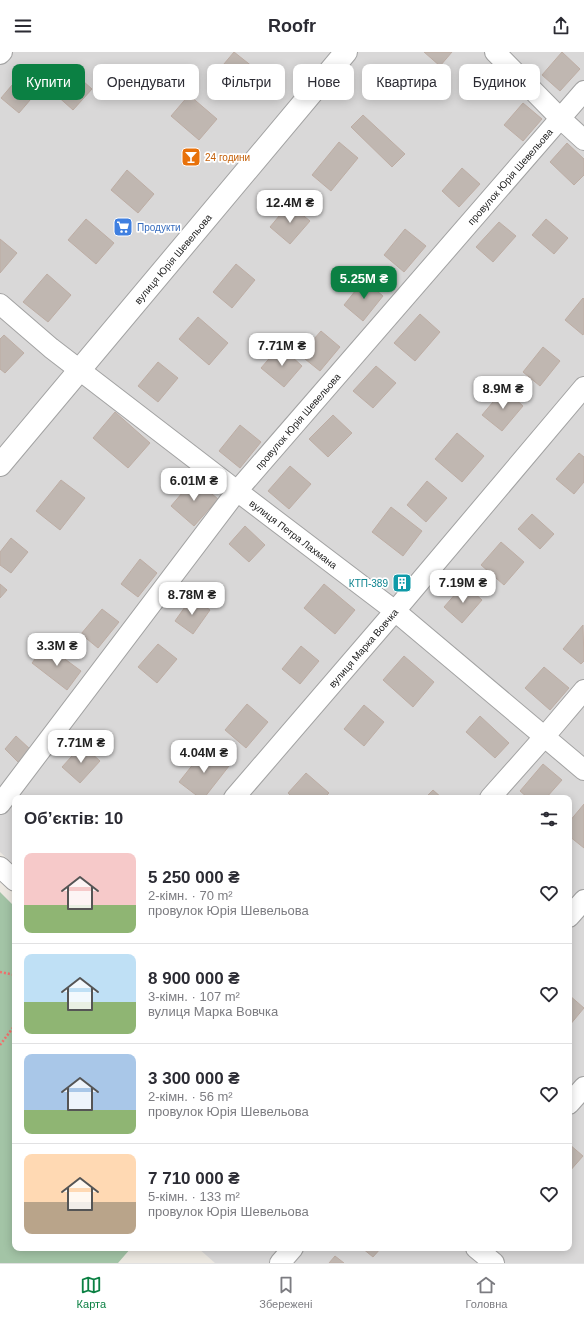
<!DOCTYPE html>
<html lang="uk">
<meta charset="utf-8">
<style>
:root{--surface:#fff;--page:#f7f7f7;--text:#2b2b33;--muted:#7c7c81;--line:#e1e1e2;--accent:#0b8043}
body{margin:0;font-family:Arial,sans-serif;background:var(--page);color:var(--text);height:100vh;display:flex;flex-direction:column;font-size:15px;white-space:nowrap}
*{box-sizing:border-box;margin:0}
p{font-size:13px;color:var(--muted)}
.icon{flex:none;width:22px;height:22px;fill:none;stroke:currentColor;stroke-width:2;stroke-linecap:round;stroke-linejoin:round}
.map{position:relative;flex:1;overflow:hidden}
.side{position:absolute;left:12px;top:743px;width:560px;height:456px;display:flex;flex-direction:column;background:var(--surface);border-radius:8px;box-shadow:0 2px 10px #0003}
.side>*{flex:none}
.hud{position:absolute;left:12px;top:12px;width:560px;height:36px;display:flex;gap:8px}
.price{position:absolute;translate:-50% -34px;padding:0 9px;border-radius:8px;background:#fff;color:#222;font-size:13px;line-height:26px;filter:drop-shadow(0 1px 2px #0008)}
.price::after{content:'';position:absolute;left:50%;top:24px;width:12px;height:9px;margin-left:-6px;background:inherit;clip-path:polygon(0 0,100% 0,50% 100%)}
.price.on{background:var(--accent);color:#fff}
ul{padding:0;list-style:none}
li{display:flex;align-items:center;gap:12px;height:100px;padding:0 12px}
li+li{border-top:1px solid var(--line)}
li span{display:grid;place-items:center;flex:none;width:112px;height:80px;border-radius:8px;color:#555}
li>.icon{margin-inline-start:auto}
span .icon{width:48px;height:48px;fill:#fffc;stroke-width:1}
li b{font-size:17px}
h2{display:flex;justify-content:space-between;align-items:center;height:48px;padding:0 12px;font-size:17px}
.chip{padding:0 14px;border-radius:8px;background:var(--surface);box-shadow:0 2px 10px #0003;font-size:14px;line-height:36px}
.chip.on{background:var(--accent);color:#fff}
header{display:flex;justify-content:space-between;align-items:center;height:52px;padding:0 12px;background:var(--surface);font-size:18px;font-weight:800}
.tab-bar{display:flex;justify-content:space-around;align-items:center;height:56px;border-top:1px solid var(--line);background:var(--surface);font-size:11px;color:var(--muted)}
.tab-bar a{display:grid;justify-items:center;gap:2px}
.tab-bar .on{color:var(--accent)}
.map>svg:first-child{display:block}
.residential{fill:#d9d8d8}
.cemetery{fill:#a3c4a6}
.building{fill:#c0b7b1;stroke:#bdada4}
.lines{fill:none;stroke-linecap:round;stroke-linejoin:round}
.minor-casing{stroke:#a2a2a2;stroke-width:22}
.tertiary-casing{stroke:#a2a2a2;stroke-width:24}
.path{stroke:#f2706c;stroke-width:2.5;stroke-dasharray:2 2;stroke-linecap:butt}
.minor{stroke:#fff;stroke-width:20}
.tertiary{stroke:#fff;stroke-width:22}
.labels{text-anchor:middle;stroke-width:3.5;stroke-linejoin:round;paint-order:stroke}
.food-label{font-size:10px;fill:#c56008;stroke:#fff;text-anchor:start}
.street-label{font-size:10px;fill:#1b1b1b;stroke:#fff}
.shop-label{font-size:10px;fill:#366cbe;stroke:#fff;text-anchor:start}
.culture-label{font-size:10px;fill:#0d838f;stroke:#fff;text-anchor:end}
</style>
<header><svg class="icon" aria-label="menu" viewBox="0 0 24 24"><path d="M4 6h16M4 12h16M4 18h16"/></svg>Roofr<svg class="icon" aria-label="share" viewBox="0 0 24 24"><path d="M12 15V3M7 8l5-5 5 5M5 13v7h14v-7"/></svg></header>
<div class="map">
<svg width="584" height="1211" viewBox="0 0 584 1211">
<rect width="100%" height="100%" fill="#ece8e1"/>
<!-- residential -->
<path class="residential" d="M0 0H584V1211H215L198 1196H569V746H15V814L0 800Z"/>
<!-- cemetery -->
<path class="cemetery" d="M0 840 15 855V1196H131L118 1211H0Z"/>
<!-- building -->
<path class="building" d="M234 0 258 19 236 45 213 25Z
M424 0H452L440 14Z
M562 0 580 17 560 39 542 23Z
M24 19 42 34 19 61 1 46Z
M74 21 92 37 73 58 55 42Z
M189 43 217 67 199 88 171 64Z
M523 51 542 67 523 89 504 73Z
M363 63 405 102 392 115 351 75Z
M339 90 358 106 331 139 312 123Z
M567 91 584 107V123L574 133 550 110Z
M462 116 480 132 459 155 442 139Z
M127 118 154 142 138 161 111 138Z
M289 152 310 169 290 192 270 175Z
M86 167 114 191 96 212 68 188Z
M546 167 568 186 554 202 532 183Z
M499 170 516 184 493 210 476 195Z
M405 177 426 194 404 220 384 203Z
M0 187 17 201 0 221Z
M236 212 255 228 232 256 213 240Z
M47 222 71 243 48 270 23 250Z
M364 228 383 244 363 269 344 253Z
M583 246 584 247V281L583 283 565 268Z
M420 262 440 280 415 309 394 291Z
M198 265 228 291 209 313 179 287Z
M321 279 340 295 320 319 300 303Z
M4 283 24 301 5 321 0 317V287Z
M280 294 302 314 284 335 261 316Z
M543 295 560 309 540 334 523 320Z
M158 310 178 326 158 350 138 334Z
M376 314 396 331 373 356 353 339Z
M504 337 523 354 502 379 482 363Z
M115 360 150 391 128 416 93 386Z
M333 363 352 381 328 405 309 387Z
M240 373 261 390 240 416 219 399Z
M457 381 484 404 462 430 435 407Z
M579 401 584 405V430L574 442 556 427Z
M290 414 311 432 289 457 268 439Z
M194 427 218 447 194 474 171 454Z
M61 428 85 446 60 478 36 459Z
M427 429 447 446 426 470 407 453Z
M391 455 422 479 403 504 372 480Z
M532 462 554 482 540 497 518 477Z
M245 474 265 493 249 510 229 492Z
M11 486 28 500 11 521 0 513V500Z
M501 490 524 510 504 533 481 513Z
M140 507 157 521 138 545 121 532Z
M402 525 408 529 401 537 395 532Z
M0 532 7 538 0 546Z
M324 532 355 558 335 582 304 556Z
M464 532 482 548 462 571 444 555Z
M192 545 210 558 193 582 175 569Z
M102 557 119 570 98 596 81 582Z
M583 573 584 609 581 612 563 597Z
M158 592 177 607 157 631 138 615Z
M46 593 81 619 67 638 32 611Z
M301 594 319 609 300 632 282 617Z
M404 604 434 630 413 655 383 628Z
M544 615 569 636 550 658 525 636Z
M247 652 268 670 246 696 225 678Z
M364 653 384 670 364 694 344 677Z
M480 664 509 691 495 706 466 680Z
M16 684 31 698 19 711 5 697Z
M82 693 100 709 80 731 62 715Z
M206 696 229 714 204 746H200L179 730Z
M543 712 562 728 546 746H528L520 739Z
M306 721 329 741 324 746H293L288 741Z
M433 738 442 746H425Z
M584 752V796L569 784V770Z
M569 943 584 956 569 974Z
M569 1092 583 1104 569 1120Z
M362 1196H381L373 1205Z
M335 1204 344 1211H329Z"/>
<g class="lines">
<defs>
<g id="minor">
<path d="M495 0 561 67 584 88"/>
<path d="M0 2 2 0"/>
<path id="s1" d="M0 252 51 296 237 439 395 559 584 718"/>
<path id="s2" d="M234 746 395 559 584 335"/>
<path d="M490 746 545 684 584 638"/>
<path id="s3" d="M0 752 237 439 584 39"/>
<path d="M0 815 15 829"/>
<path d="M569 865 584 848"/>
<path d="M569 1052 584 1035"/>
<path d="M476 1196 494 1211"/>
<path d="M280 1211 293 1196"/>
</g>
<g id="tertiary">
<path id="s4" d="M0 413 346 0"/>
</g>
</defs>
<!-- minor casing -->
<use href="#minor" class="minor-casing"/>
<!-- tertiary casing -->
<use href="#tertiary" class="tertiary-casing"/>
<!-- path -->
<path class="path" d="M0 920 15 923
M0 993 15 973"/>
<!-- minor -->
<use href="#minor" class="minor"/>
<!-- tertiary -->
<use href="#tertiary" class="tertiary"/>
</g>
<!-- icons -->
<defs>
<symbol id="bar-square" viewBox="-11 -11 22 22"><rect x="-9" y="-9" width="18" height="18" rx="4" fill="#e8710a" stroke="#fff"/><path d="M-6-5H6L.8 .8V4.5H3.5V6h-7V4.5H-.8V.8Z" fill="#fff"/></symbol>
<symbol id="supermarket-square" viewBox="-11 -11 22 22"><rect x="-9" y="-9" width="18" height="18" rx="4" fill="#3f7fe0" stroke="#fff"/><path d="M-6-5.5h2.5l.6 2H6L4.5 2H-2.5L-4.4-4H-6ZM-1.5 3.2a1.3 1.3 0 1 0 .1 0ZM3 3.2a1.3 1.3 0 1 0 .1 0Z" fill="#fff"/></symbol>
<symbol id="building-square" viewBox="-11 -11 22 22"><rect x="-9" y="-9" width="18" height="18" rx="4" fill="#0f9aa8" stroke="#fff"/><path d="M-4-6H4V6H1V3H-1V6H-4ZM-2.5-4.3h1.7v1.8h-1.7ZM.8-4.3h1.7v1.8H.8ZM-2.5-1h1.7V.8h-1.7ZM.8-1h1.7V.8H.8Z" fill="#fff"/></symbol>
</defs>
<g fill-rule="evenodd">
<use href="#bar-square" x="180" y="94" width="22" height="22"/>
<use href="#supermarket-square" x="112" y="164" width="22" height="22"/>
<use href="#building-square" x="391" y="520" width="22" height="22"/>
</g>
<g class="labels">
<!-- food labels -->
<g class="food-label">
<text x="205" y="109">24 години</text>
</g>
<!-- street labels -->
<g class="street-label">
<text dy="4" stroke="none"><textPath href="#s3" startOffset="809">провулок Юрія Шевельова</textPath></text>
<text dy="4" stroke="none"><textPath href="#s4" startOffset="269">вулиця Юрія Шевельова</textPath></text>
<text dy="4" stroke="none"><textPath href="#s3" startOffset="485">провулок Юрія Шевельова</textPath></text>
<text dy="4" stroke="none"><textPath href="#s1" startOffset="373">вулиця Петра Лахмана</textPath></text>
<text dy="4" stroke="none"><textPath href="#s2" startOffset="198">вулиця Марка Вовчка</textPath></text>
</g>
<!-- shop labels -->
<g class="shop-label">
<text x="137" y="179">Продукти</text>
</g>
<!-- culture labels -->
<g class="culture-label">
<text x="388" y="535">КТП-389</text>
</g>
</g>
</svg>
<b class="price" style="left:290px;top:172px">12.4M ₴</b>
<b class="price on" style="left:364px;top:248px">5.25M ₴</b>
<b class="price" style="left:282px;top:315px">7.71M ₴</b>
<b class="price" style="left:503px;top:358px">8.9M ₴</b>
<b class="price" style="left:194px;top:450px">6.01M ₴</b>
<b class="price" style="left:463px;top:552px">7.19M ₴</b>
<b class="price" style="left:192px;top:564px">8.78M ₴</b>
<b class="price" style="left:57px;top:615px">3.3M ₴</b>
<b class="price" style="left:81px;top:712px">7.71M ₴</b>
<b class="price" style="left:204px;top:722px">4.04M ₴</b>
<div class="hud">
<a class="chip on">Купити</a>
<a class="chip">Орендувати</a>
<a class="chip">Фільтри</a>
<a class="chip">Нове</a>
<a class="chip">Квартира</a>
<a class="chip">Будинок</a>
</div>
<section class="side">
<h2>Об’єктів: 10<svg class="icon" aria-label="filters" viewBox="0 0 24 24"><path d="M4 7h16M4 17h16"/><circle cx="9" cy="7" r="2"/><circle cx="15" cy="17" r="2"/></svg></h2>
<ul>
<li><span style="background:linear-gradient(#f6c9c9 65%,#8fb573 0)"><svg class="icon" aria-label="home" viewBox="0 0 24 24"><path d="M3 11l9-7 9 7M6 9v11h12V9"/></svg></span><div><b>5 250 000 ₴</b><p>2-кімн. · 70 m²</p><p>провулок Юрія Шевельова</p></div><svg class="icon" aria-label="heart" viewBox="0 0 24 24"><path d="M12 20l-8-8c-3-5 5-10 8-4 3-6 11-1 8 4z"/></svg></li>
<li><span style="background:linear-gradient(#bfe0f5 60%,#8fb573 0)"><svg class="icon" aria-label="home" viewBox="0 0 24 24"><path d="M3 11l9-7 9 7M6 9v11h12V9"/></svg></span><div><b>8 900 000 ₴</b><p>3-кімн. · 107 m²</p><p>вулиця Марка Вовчка</p></div><svg class="icon" aria-label="heart" viewBox="0 0 24 24"><path d="M12 20l-8-8c-3-5 5-10 8-4 3-6 11-1 8 4z"/></svg></li>
<li><span style="background:linear-gradient(#a9c7e8 70%,#8fb573 0)"><svg class="icon" aria-label="home" viewBox="0 0 24 24"><path d="M3 11l9-7 9 7M6 9v11h12V9"/></svg></span><div><b>3 300 000 ₴</b><p>2-кімн. · 56 m²</p><p>провулок Юрія Шевельова</p></div><svg class="icon" aria-label="heart" viewBox="0 0 24 24"><path d="M12 20l-8-8c-3-5 5-10 8-4 3-6 11-1 8 4z"/></svg></li>
<li><span style="background:linear-gradient(#ffd9b3 60%,#b9a48a 0)"><svg class="icon" aria-label="home" viewBox="0 0 24 24"><path d="M3 11l9-7 9 7M6 9v11h12V9"/></svg></span><div><b>7 710 000 ₴</b><p>5-кімн. · 133 m²</p><p>провулок Юрія Шевельова</p></div><svg class="icon" aria-label="heart" viewBox="0 0 24 24"><path d="M12 20l-8-8c-3-5 5-10 8-4 3-6 11-1 8 4z"/></svg></li>
</ul>
</section>
</div>
<nav class="tab-bar">
<a class="on"><svg class="icon" aria-label="map" viewBox="0 0 24 24"><path d="M3 6l6-2 6 2 6-2v14l-6 2-6-2-6 2zM9 4v14M15 6v14"/></svg>Карта</a>
<a><svg class="icon" aria-label="saved" viewBox="0 0 24 24"><path d="M7 4h10v16l-5-4-5 4z"/></svg>Збережені</a>
<a><svg class="icon" aria-label="home" viewBox="0 0 24 24"><path d="M3 11l9-7 9 7M6 9v11h12V9"/></svg>Головна</a>
</nav>
